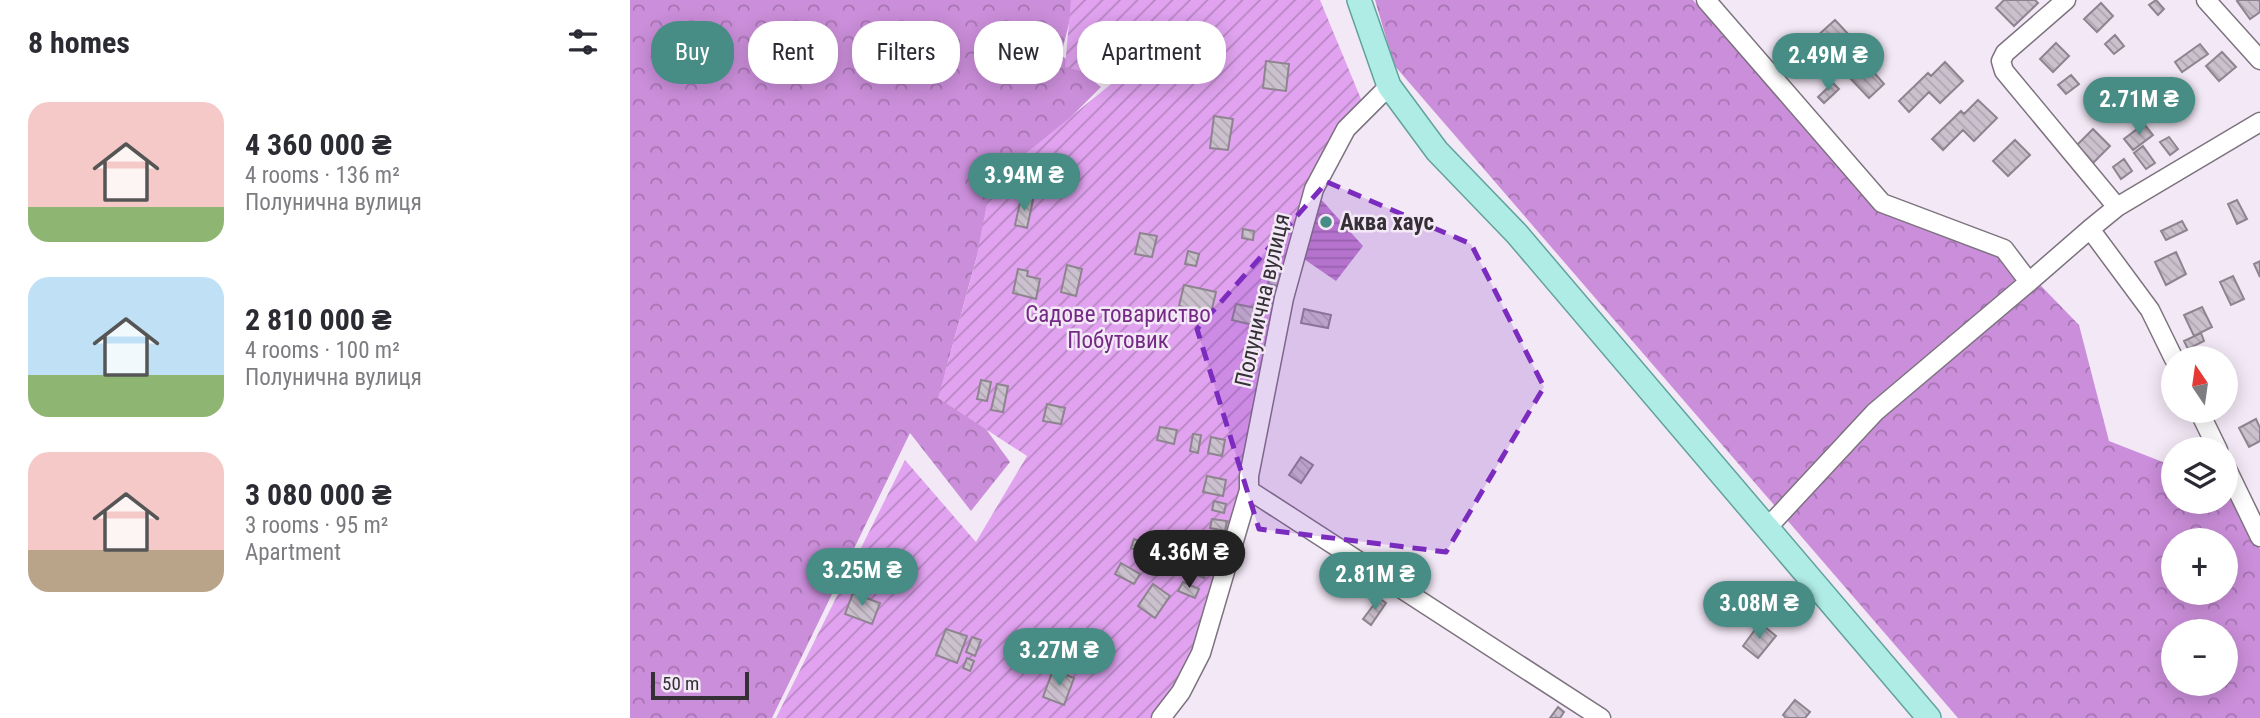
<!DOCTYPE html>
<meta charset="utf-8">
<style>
:root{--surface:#fff;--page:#f2f2f3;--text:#2b2b33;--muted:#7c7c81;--accent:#478d86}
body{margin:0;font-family:"Roboto Condensed",sans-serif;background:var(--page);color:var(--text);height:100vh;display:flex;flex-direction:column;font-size:26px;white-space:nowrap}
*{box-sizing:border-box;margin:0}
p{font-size:23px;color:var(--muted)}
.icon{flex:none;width:38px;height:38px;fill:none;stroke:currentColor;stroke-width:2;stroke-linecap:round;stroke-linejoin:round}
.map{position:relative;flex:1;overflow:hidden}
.drawer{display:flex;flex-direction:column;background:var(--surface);width:630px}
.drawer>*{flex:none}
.hud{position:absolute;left:21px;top:21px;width:665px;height:63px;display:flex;gap:14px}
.needle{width:46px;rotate:347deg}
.tools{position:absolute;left:1531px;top:346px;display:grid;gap:14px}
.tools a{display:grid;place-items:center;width:77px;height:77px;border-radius:50%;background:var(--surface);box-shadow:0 4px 18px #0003;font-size:35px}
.scale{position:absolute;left:21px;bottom:18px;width:98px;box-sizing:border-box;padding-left:7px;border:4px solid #353036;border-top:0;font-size:19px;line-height:24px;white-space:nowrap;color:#353036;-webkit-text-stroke:5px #f3e8f6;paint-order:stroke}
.price{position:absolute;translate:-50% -60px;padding:0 16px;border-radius:24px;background:var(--accent);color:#fff;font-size:23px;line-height:46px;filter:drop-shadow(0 2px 4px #0008)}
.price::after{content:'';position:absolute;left:50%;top:42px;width:21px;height:16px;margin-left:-10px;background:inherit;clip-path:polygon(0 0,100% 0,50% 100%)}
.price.active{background:#222;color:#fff}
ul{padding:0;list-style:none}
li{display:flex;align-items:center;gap:21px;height:175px;padding:0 28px}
li span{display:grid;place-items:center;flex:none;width:196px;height:140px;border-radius:21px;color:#555}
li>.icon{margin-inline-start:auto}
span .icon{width:84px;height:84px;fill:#fffc;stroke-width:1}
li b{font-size:30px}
h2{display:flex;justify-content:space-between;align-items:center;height:84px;padding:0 28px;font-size:30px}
.chip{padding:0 24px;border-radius:28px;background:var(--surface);box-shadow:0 4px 18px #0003;font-size:24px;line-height:63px}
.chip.active{background:var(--accent);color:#fff}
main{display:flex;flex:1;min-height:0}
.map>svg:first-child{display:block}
.forest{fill:url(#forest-crowns);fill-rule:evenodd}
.garden{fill:url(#garden-furrows)}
.water{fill:url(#water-rules)}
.building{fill:url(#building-back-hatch);stroke:#8e8490;stroke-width:2}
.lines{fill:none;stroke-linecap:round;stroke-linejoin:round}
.minor-casing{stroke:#7d737f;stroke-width:21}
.major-casing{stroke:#62a29d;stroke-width:26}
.minor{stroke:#fff;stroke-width:18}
.major{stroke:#b0ece6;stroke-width:23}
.marked{fill:#7b2cbf;fill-opacity:0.2;stroke:#7b2cbf;stroke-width:5;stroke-dasharray:14 9;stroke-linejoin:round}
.poi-dot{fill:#478d86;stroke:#f3e8f6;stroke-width:2.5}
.labels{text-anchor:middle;stroke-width:5;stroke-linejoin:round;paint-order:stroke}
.poi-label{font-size:23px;font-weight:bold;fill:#353036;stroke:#f3e8f6;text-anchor:start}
.street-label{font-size:23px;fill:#353036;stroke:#f3e8f6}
.park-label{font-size:23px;fill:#742a85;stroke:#f3e8f6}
</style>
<main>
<section class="drawer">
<h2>8 homes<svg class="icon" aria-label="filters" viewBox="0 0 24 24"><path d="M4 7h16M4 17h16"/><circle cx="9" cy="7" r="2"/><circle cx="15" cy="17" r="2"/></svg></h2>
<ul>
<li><span style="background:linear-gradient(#f6c9c9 75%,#8fb573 0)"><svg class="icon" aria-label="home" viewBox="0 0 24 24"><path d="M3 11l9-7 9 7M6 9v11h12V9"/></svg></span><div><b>4 360 000 ₴</b><p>4 rooms · 136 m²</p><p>Полунична вулиця</p></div></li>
<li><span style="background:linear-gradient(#bfe0f5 70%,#8fb573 0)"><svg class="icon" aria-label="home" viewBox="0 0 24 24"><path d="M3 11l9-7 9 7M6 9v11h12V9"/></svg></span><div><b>2 810 000 ₴</b><p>4 rooms · 100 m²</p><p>Полунична вулиця</p></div></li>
<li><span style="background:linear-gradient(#f6c9c9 70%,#b9a48a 0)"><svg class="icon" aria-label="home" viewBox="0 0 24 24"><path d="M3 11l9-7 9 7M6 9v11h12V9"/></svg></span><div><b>3 080 000 ₴</b><p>3 rooms · 95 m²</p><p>Apartment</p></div></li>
</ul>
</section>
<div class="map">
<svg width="1630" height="718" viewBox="0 0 1630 718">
<defs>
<pattern id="forest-crowns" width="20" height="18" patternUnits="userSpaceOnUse" patternTransform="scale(1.75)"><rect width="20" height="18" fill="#cb8eda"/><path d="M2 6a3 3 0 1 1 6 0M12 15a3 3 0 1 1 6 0" fill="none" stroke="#a674b2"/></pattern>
<pattern id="garden-furrows" width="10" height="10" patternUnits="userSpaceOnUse" patternTransform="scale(1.75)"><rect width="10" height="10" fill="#e1a3f0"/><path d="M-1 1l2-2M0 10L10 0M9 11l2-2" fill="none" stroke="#b785c3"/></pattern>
<pattern id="water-rules" width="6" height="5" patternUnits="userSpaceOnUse" patternTransform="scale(1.75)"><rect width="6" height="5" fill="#c385d2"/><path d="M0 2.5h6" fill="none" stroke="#9f6dab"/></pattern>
<pattern id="building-back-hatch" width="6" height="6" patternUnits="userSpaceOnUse" patternTransform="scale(1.75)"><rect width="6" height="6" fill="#cbc0cd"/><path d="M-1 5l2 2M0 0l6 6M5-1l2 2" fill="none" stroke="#afa5b1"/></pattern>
</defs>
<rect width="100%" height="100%" fill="#f3e8f6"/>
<!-- forest -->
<path class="forest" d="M0 0H445L431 55 471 87 364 194 315 373 380 462 341 511 280 433 142 718H0Z
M745 0H1063L1252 211 1385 259 1449 325 1479 441 1543 466 1544 502H1596V492L1630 549V718H1328L764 65ZM1544 541H1596V593H1544ZM1544 632H1596V684H1544Z"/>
<!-- garden -->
<path class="garden" d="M441 0H690L731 99 710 130 629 401 584 600 558 673 524 718H146L275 460 346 542 397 456 308 398 346 260 361 182 486 80 435 67Z"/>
<!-- water -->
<path class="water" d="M689 197 733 246 706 281 671 257Z"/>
<!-- building -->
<path class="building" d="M1374 0H1405L1408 3 1384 26 1366 8Z
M1526 0 1534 9 1528 15 1519 5Z
M1609 0H1630V12L1620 19 1607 1Z
M1471 3 1483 16 1467 32 1454 19Z
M1205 20 1220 36 1201 53 1186 37Z
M471 25 486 29 485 33 496 36 492 53 480 50 479 53 465 50Z
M552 33 565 36 558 73 545 71Z
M1485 35 1494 46 1484 54 1475 44Z
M1426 43 1439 56 1423 72 1410 59Z
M497 44 504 46 497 74 491 72Z
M1570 44 1578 54 1552 72 1545 62Z
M1592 52 1606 67 1589 81 1576 66Z
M636 61 659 64 656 91 633 88Z
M1234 61 1254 84 1239 98 1218 76Z
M1315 62 1333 81 1310 103 1299 92 1279 112 1269 101 1298 73 1301 76Z
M1441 75 1449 84 1436 94 1428 85Z
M1203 83 1209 89 1194 103 1188 97Z
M1507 97 1524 117 1519 121 1503 101Z
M1348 100 1367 118 1344 141 1333 130 1313 150 1302 139 1331 111 1334 114Z
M584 116 603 119 598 150 580 148Z
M1514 124 1523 135 1503 150 1494 139Z
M1463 129 1480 146 1462 164 1445 147Z
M1539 137 1548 149 1540 155 1530 142Z
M1385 140 1400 155 1378 176 1363 161Z
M1513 146 1525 163 1516 169 1504 153Z
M1494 159 1502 171 1491 179 1483 167Z
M391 198 403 200 397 228 385 225Z
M1607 200 1617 219 1607 224 1598 204Z
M1552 221 1557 230 1536 240 1531 231Z
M613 229 624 231 623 240 612 238Z
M510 233 527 236 522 257 505 254Z
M558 251 569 254 566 266 555 264Z
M1546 252 1556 274 1536 285 1525 262Z
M1630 261V277L1624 264Z
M437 265 452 269 446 296 431 292Z
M388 269 398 271 397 276 410 279 406 299 383 293Z
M640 273 651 275 648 286 638 284Z
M1603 276 1614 299 1601 305 1590 282Z
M554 285 586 292 581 313 549 306Z
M606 304 631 309 629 318H625L623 325 602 320Z
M1572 307 1582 327 1564 336 1554 315Z
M674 309 701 315 698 328 671 323Z
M1571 333 1574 341 1558 349 1554 341Z
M1598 364 1606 380 1596 385V365Z
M351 380 361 382 357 401 347 399Z
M367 384 378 386 373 412 361 410Z
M417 404 435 408 431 424 413 421Z
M1626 419 1630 428V441L1619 447 1609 428Z
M530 427 547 430 544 444 527 440Z
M563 434 571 435 568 453 560 451Z
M581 437 595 440 592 456 578 453Z
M671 457 683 465 671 483 659 475Z
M577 476 596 480 593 496 573 492Z
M584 501 596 504 594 513 582 510Z
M582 519 597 521 595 531 580 528Z
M504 539 520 546 517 554 501 548Z
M570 549 583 555 574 578 560 572Z
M491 563 510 574 504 584 485 574Z
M553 582 569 589 565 598 548 591Z
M523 584 540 596 525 618 508 606Z
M223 593 250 603 242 624 215 614Z
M749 598 756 603 741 625 733 619Z
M1130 623 1146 636 1128 658 1113 646Z
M316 629 337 636 327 663 306 655Z
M342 637 351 640 345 656 336 652Z
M337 658 344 661 340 671 333 668Z
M423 670 444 678 434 705 413 697Z
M1165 700 1180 712 1175 718H1156L1153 715Z
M928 707 934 712 930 718H920Z"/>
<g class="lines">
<defs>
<path id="minor" d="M1076 0 1252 203 1374 249 1399 282 1460 229 1520 310 1544 359
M1436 0 1375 53 1371 61 1374 71 1487 207
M1576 0 1630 60
M1460 229 1487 207 1630 122
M1569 411 1588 450
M1596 467 1630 537
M619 490 971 718
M1138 527 1245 412 1399 282
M531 718 551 692 571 653 619 490V476L654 298 684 189 716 129 759 86"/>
<path id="major" d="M729 0 759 86 807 151 887 234 1299 718"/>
</defs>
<!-- minor casing -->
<use href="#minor" class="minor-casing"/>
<!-- major casing -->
<use href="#major" class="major-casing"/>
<!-- minor -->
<use href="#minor" class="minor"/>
<!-- major -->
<use href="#major" class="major"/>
</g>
<!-- marked area -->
<path class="marked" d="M697 182 841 244 914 387 816 552 629 529 567 329Z"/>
<!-- markers -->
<circle class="poi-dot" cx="696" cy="222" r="7"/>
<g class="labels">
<!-- poi labels -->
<g class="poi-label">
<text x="710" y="230">Аква хаус</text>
</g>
<!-- street labels -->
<g class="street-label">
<text transform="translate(632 300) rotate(-77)" y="8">Полунична вулиця</text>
</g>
<!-- park labels -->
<g class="park-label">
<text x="488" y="322">Садове товариство<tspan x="488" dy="26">Побутовик</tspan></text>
</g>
</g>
</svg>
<div class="tools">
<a><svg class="needle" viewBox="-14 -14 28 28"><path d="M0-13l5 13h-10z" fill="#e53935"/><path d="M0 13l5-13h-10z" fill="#7c7c81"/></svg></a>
<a><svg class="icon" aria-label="layers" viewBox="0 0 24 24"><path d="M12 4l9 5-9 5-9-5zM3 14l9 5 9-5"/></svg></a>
<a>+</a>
<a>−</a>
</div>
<div class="scale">50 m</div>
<b class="price" style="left:1198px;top:93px">2.49M ₴</b>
<b class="price" style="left:1509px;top:137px">2.71M ₴</b>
<b class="price" style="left:394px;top:213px">3.94M ₴</b>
<b class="price active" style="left:559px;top:590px">4.36M ₴</b>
<b class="price" style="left:232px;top:608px">3.25M ₴</b>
<b class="price" style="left:745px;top:612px">2.81M ₴</b>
<b class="price" style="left:1129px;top:641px">3.08M ₴</b>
<b class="price" style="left:429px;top:688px">3.27M ₴</b>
<div class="hud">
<a class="chip active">Buy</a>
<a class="chip">Rent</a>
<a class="chip">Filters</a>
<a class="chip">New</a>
<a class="chip">Apartment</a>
</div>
</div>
</main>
